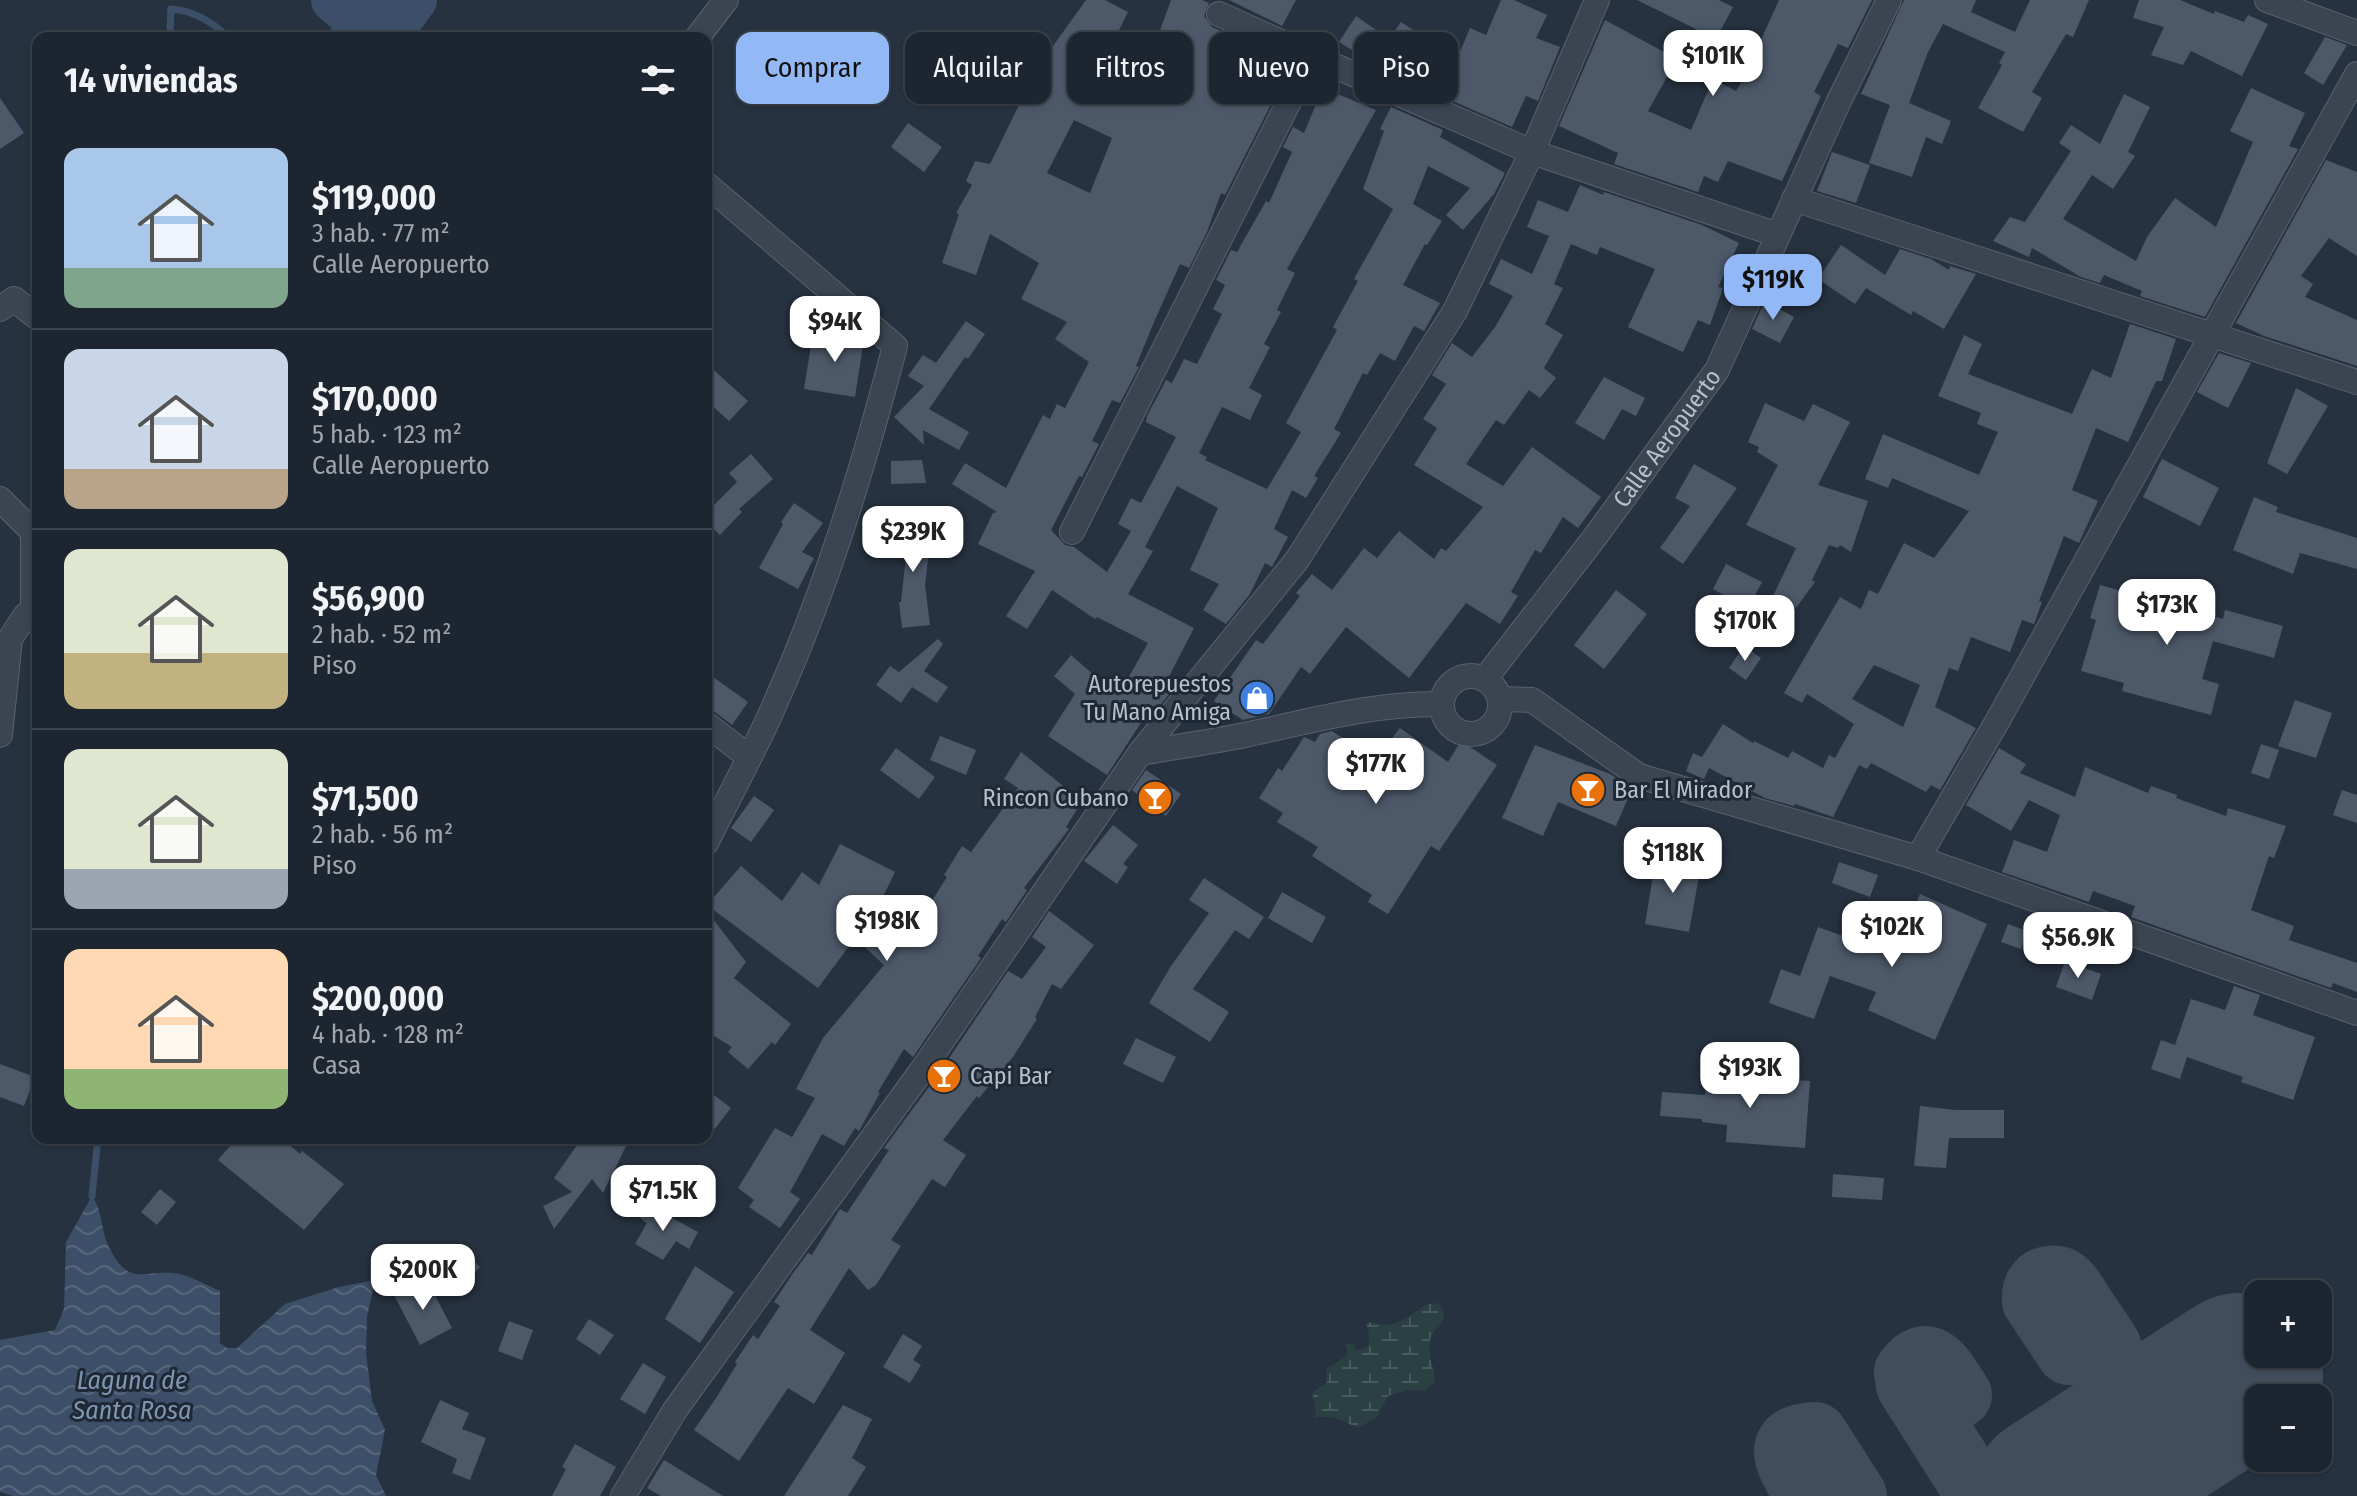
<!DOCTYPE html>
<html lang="es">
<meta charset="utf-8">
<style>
:root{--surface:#1d2630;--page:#252e38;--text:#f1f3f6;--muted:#a0a5ab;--line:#3b434c;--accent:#92b8f5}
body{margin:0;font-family:"Fira Sans Condensed",sans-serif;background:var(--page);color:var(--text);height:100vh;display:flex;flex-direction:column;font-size:30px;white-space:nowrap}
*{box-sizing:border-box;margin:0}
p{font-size:26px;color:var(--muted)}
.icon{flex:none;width:44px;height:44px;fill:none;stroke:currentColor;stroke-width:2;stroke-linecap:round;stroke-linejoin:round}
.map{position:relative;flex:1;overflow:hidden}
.side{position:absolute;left:32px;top:32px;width:680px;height:1112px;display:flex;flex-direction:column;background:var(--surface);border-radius:16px;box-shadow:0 2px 6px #0004,0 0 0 2px var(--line)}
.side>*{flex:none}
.hud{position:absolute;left:736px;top:32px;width:760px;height:72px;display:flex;gap:16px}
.buttons{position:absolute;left:2244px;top:1280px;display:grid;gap:16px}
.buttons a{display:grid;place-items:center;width:88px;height:88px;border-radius:16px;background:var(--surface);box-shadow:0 2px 6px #0004,0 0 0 2px var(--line);font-size:40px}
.price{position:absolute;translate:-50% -68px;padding:0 18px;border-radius:16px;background:#fff;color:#222;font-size:26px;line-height:52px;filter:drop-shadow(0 2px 4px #0008)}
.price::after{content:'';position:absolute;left:50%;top:48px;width:24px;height:18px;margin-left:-12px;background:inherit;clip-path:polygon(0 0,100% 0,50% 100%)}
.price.current{background:var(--accent);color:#111}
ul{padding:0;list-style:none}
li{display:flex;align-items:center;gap:24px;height:200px;padding:0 32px}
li+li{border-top:2px solid var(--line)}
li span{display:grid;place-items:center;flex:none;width:224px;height:160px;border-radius:16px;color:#555}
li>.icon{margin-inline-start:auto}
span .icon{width:96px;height:96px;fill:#fffc;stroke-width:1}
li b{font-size:34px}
h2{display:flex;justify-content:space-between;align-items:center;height:96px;padding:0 32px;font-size:34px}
.pill{padding:0 28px;border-radius:16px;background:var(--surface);box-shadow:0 2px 6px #0004,0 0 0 2px var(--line);font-size:28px;line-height:72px}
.pill.current{background:var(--accent);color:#111}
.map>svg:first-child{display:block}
.wetland{fill:url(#wetland-marsh)}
.water{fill:url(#water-waves)}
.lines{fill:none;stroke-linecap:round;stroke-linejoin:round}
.stream{stroke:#3d4f68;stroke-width:7}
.river{stroke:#3d4f68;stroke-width:44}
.taxiway{stroke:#424d5c;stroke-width:66}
.runway{stroke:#424d5c;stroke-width:166}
.building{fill:#4d5969;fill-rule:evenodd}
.street-casing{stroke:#59626d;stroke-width:26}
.street{stroke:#3b4450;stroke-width:24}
.labels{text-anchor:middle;stroke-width:6;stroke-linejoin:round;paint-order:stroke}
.street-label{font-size:24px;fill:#b7bfca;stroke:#1f2935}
.poi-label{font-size:24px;fill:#b7bfca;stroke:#1f2935;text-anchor:end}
.water-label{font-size:26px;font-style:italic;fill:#8095b1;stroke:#1f2935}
</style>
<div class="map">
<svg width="2357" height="1496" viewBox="0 0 2357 1496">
<defs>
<pattern id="wetland-marsh" width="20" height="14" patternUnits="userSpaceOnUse" patternTransform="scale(2)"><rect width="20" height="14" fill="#2a4042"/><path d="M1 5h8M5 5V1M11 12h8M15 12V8" fill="none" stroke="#475a5c"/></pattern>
<pattern id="water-waves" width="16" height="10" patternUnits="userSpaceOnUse" patternTransform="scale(2)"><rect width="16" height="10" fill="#3d4f68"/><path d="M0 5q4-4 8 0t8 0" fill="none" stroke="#57677c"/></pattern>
</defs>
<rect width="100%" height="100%" fill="#273240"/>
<!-- wetland -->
<path class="wetland" d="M1430 1303 1440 1304C1450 1324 1438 1323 1431 1337 1425 1351 1435 1368 1435 1382L1424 1391 1409 1390 1388 1396 1377 1417 1358 1428C1342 1420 1331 1414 1314 1418L1316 1410 1312 1393 1327 1382 1326 1369 1348 1355 1345 1344 1354 1343 1356 1350C1375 1349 1369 1335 1366 1323 1374 1321 1379 1325 1387 1325 1401 1324 1418 1309 1430 1303Z"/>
<!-- water -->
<path class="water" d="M92 1196C103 1211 101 1233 110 1249 129 1286 142 1271 173 1273 188 1274 206 1285 220 1291V1343L227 1348H237L285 1304 339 1287 375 1280 367 1317 366 1353 372 1401 385 1430 376 1475 386 1496H13L0 1492V1340L55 1330 64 1309 66 1242Z"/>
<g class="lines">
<!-- stream -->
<path class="stream" d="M172 38 170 28 171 9C196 11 211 22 230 38
M330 38 333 36 340 6
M92 1196 98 1138"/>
<!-- river -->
<path class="river" d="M333 0C362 25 363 23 401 19L415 0"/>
<!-- taxiway -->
<path class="taxiway" d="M1959 1395C1945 1375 1930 1340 1907 1372L1909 1385 1971 1483 1975 1496
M1814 1476 1801 1485C1787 1460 1773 1437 1815 1435L1854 1496
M2054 1496C2067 1484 2084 1472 2095 1458 2117 1431 2124 1378 2108 1346 2100 1332 2089 1318 2081 1305 2073 1293 2066 1276 2050 1279 2038 1280 2034 1290 2035 1301L2069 1352 2084 1344"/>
<!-- runway -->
<path class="runway" d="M2054 1496 2240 1376"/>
</g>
<!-- building -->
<path class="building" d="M1086 0H1105L1128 12 1111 46 1119 48 1146 69 1171 0H1202L1209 3 1204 16 1212 27 1292 63 1225 195 1221 193 1207 232 1189 268 1180 264 1154 322 1136 366 1139 367 1120 403 1112 400 1092 441 1099 444 1082 477 1079 476 1051 530 1065 545 1074 547 1107 572 1131 531 1118 524 1131 498 1141 503 1176 437 1146 422 1147 416 1166 380 1172 383 1184 359 1197 364 1222 314 1213 309 1225 285 1216 280 1231 250 1237 252 1266 201 1269 203 1292 152 1283 147 1293 127 1304 133 1323 88 1376 110 1287 269 1295 273 1277 310 1281 312 1264 344 1270 347 1249 388 1262 395 1250 420 1222 407 1199 453 1207 457 1205 460 1267 489 1301 432 1286 423 1337 330 1333 327 1358 281 1354 279 1393 209 1363 189 1384 131 1380 129 1391 107 1443 130 1440 137 1505 173 1494 194 1463 230 1446 215 1470 188 1428 166 1413 204 1442 221 1427 245 1425 244 1403 285 1440 303 1424 331 1414 326 1395 361 1380 353 1367 375 1363 373 1334 429 1341 433 1314 476 1318 478 1306 498 1292 490 1274 529 1288 537 1272 567 1265 563 1250 594 1226 624 1203 610 1219 584 1190 570 1218 508 1177 486 1145 547 1153 551 1128 594 1194 628 1163 688 1170 693 1152 715 1148 712 1107 775 1048 736 1075 694 1054 676 1071 655 1118 696 1148 643 1097 617 1095 619 1052 590 1027 629 1006 616 1035 571 978 544 993 513 997 512 952 484 965 463 1006 488 1043 415 1050 419 1057 404 1065 408 1089 362 1055 339 1067 322 1021 299 1039 263 990 234 976 275 942 263 959 214 956 213 972 185 966 181 975 161 990 164 1025 93 1012 85 1021 66 1033 74ZM1074 120 1112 138 1090 193 1047 173Z
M1229 0H1296L1282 26Z
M1501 0H1514L1547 15 1536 38 1560 47 1538 101 1526 96 1512 127 1389 73 1339 42 1356 16 1389 39 1401 22 1457 59 1470 28 1486 35Z
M1637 0H1719L1733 7 1716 39Z
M1779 0H1872L1848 48 1838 44 1814 92 1821 96 1782 181 1728 161 1718 182 1704 176 1698 192 1614 164 1618 153 1559 126 1605 20 1677 59 1648 111 1691 130 1713 79 1736 91 1759 53 1756 51Z
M1904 0H1976L1971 12 2015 32 2030 0H2089L2073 37 2066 34 2032 92 2042 98 2023 132 1978 108 2002 65 1999 63 2005 52 1943 24 1928 52 1909 103 1951 121 1942 144 1926 137 1912 177 1869 163 1890 105 1861 94Z
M2139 0H2180L2214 14 2215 11 2244 22 2248 15 2268 24 2242 76 2191 51 2183 65 2151 55 2164 27 2133 18Z
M2325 37 2347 45 2323 85 2304 73Z
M2251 88 2305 113 2289 146 2298 149 2205 317 2140 296 2142 291 2104 275 2100 283 2081 277 2032 248 2029 257 1993 241 2010 217 2025 222 2071 151 2059 143 2071 125 2100 144 2124 94 2150 107 2128 152 2135 156 2113 189 2092 175 2063 219 2136 261 2147 237 2175 198 2216 227 2253 142 2230 131Z
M0 98 24 133 0 149Z
M908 123 942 147 924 172 891 147Z
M1832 152 1870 165 1856 203 1817 191Z
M2326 160 2357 172V256L2329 238 2301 276 2313 284 2305 297 2357 320V366L2264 336 2236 323Z
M1580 185 1603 195 1604 192 1702 225 1739 243 1718 287 1723 288 1710 325 1698 320 1683 352 1628 327 1655 269 1600 247 1597 255 1571 244 1554 284 1563 288 1545 324 1563 335 1544 368 1556 378 1540 398 1529 390 1504 425 1496 420 1466 464 1503 486 1532 447 1601 497 1578 528 1563 517 1541 553 1535 550 1511 592 1518 596 1500 624 1466 603 1409 678 1346 627 1310 674 1301 667 1269 714 1243 720 1214 701 1256 640 1263 644 1300 596 1296 593 1312 574 1332 590 1364 548 1377 558 1399 531 1434 559 1441 548 1446 551 1483 507 1414 465 1437 428 1423 419 1446 384 1432 375 1452 343 1472 357 1495 327 1513 296 1489 284 1501 259 1532 274 1549 236 1527 227 1538 200 1568 212Z
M1841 245 1885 275 1900 249 1931 259 1949 270 1950 266 1976 274 1944 329 1913 311 1911 315 1866 288 1855 304 1818 279Z
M1765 301 1794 317 1780 343 1752 329Z
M966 321 985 334 968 359 965 357 929 409 969 432 959 450 923 430 924 445 894 417 924 386 908 376 923 355 936 363Z
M2130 324 2176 339 2162 381H2156L2128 442 2096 428 2072 490 2098 501 2079 543 2064 536 2039 601 2042 602 2034 624 2022 620 2010 652 1971 637 1958 671 1949 668 1935 707 1976 728 1940 790 1931 785 1926 792 1871 763 1867 769 1859 765 1833 817 1795 804 1794 806 1765 798 1709 768 1704 779 1686 771 1693 753 1702 757 1723 724 1753 743 1754 741 1788 758 1792 751 1823 768 1829 755 1835 758 1854 724 1807 694 1802 703 1784 693 1840 597 1861 609 1869 590 1878 594 1904 543 1934 558 1969 511 1892 478 1888 488 1865 479 1883 434 1979 475 1998 432 1977 424 1981 413 1938 396 1964 335 1982 344 1968 374 2072 414 2092 369 2111 378ZM1874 665 1920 685 1903 727 1852 699Z
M834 327 854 330 864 339 855 397 804 389 812 339 831 342Z
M2219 353 2251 363 2228 408 2197 392Z
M706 363 748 401 729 421 706 400Z
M1604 377 1645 398 1636 416 1622 409 1604 440 1575 423Z
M2296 388 2328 406 2287 474 2267 463Z
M1765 403 1804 421 1813 404 1850 422 1818 485 1868 501 1851 552 1840 545 1838 548 1829 545 1812 580 1815 582 1796 608 1773 596 1796 548 1746 525 1778 465 1757 452 1759 447 1748 442Z
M751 454 773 479 739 509 742 512 720 535 706 521V513L737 482 729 473Z
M2162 459 2219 488 2200 526 2143 497Z
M922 460 926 483 891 484V461Z
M1694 464 1737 488 1683 564 1660 548 1690 506 1675 498Z
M2254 497 2278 507 2276 512 2357 538V569L2300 553 2293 574 2233 550Z
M794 503 823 523 802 552 814 558 798 589 759 568 783 524 781 522Z
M928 525 929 551 925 585 930 625 902 628 899 602H901L906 556 894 558 889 533Z
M1726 564 1762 582 1748 609 1713 589Z
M2100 585 2223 619 2225 610 2283 626 2274 658 2213 641 2202 679 2219 684 2211 715 2122 691 2124 683 2081 671 2096 620 2090 618Z
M1616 590 1647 614 1604 669 1574 645Z
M938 639 943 644 924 671 948 687 937 703 912 687 901 703 876 685 890 666 899 672Z
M1744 646 1761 658 1746 680 1729 668Z
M706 672 748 702 732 725 715 712 706 709Z
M2295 700 2332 713 2316 758 2278 746Z
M1400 728 1448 762 1461 741 1497 765 1439 851 1431 846 1388 914 1368 902 1372 895 1312 856 1318 847 1277 822 1283 813 1259 798 1278 768 1282 771 1304 737 1315 742 1320 734 1332 731 1375 760Z
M940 736 976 750 966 775 930 760Z
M2261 744 2279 750 2269 779 2251 773Z
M1535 745 1610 774 1632 789 1616 826 1558 802 1543 836 1502 818Z
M896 748 935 777 919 799 880 770Z
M1999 748 2026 764 2020 773 2075 797 2085 767 2148 793 2151 786 2177 795 2176 798 2226 816 2228 808 2286 826 2274 858 2269 856 2251 910 2294 926 2289 940 2357 963V992L2333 983 2331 988 2131 917 2135 906 2093 891 2089 902 2002 872 2014 840 2047 852 2060 815 2029 800 2011 831 1966 805Z
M1021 752 1082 801 1066 827 1069 829 1024 888 1027 890 1006 922 1002 919 978 956 981 958 913 1057 904 1049 878 1092 880 1093 859 1131 855 1128 844 1146 822 1134 790 1192 800 1199 780 1228 749 1207 754 1200 738 1188 775 1128 792 1137 815 1098 796 1089 823 1038 884 965 855 938 818 988 707 905 741 866 782 901 802 872 819 885 840 844 895 872 874 915 905 943 947 877 944 875 962 846 971 852 1018 788 1004 779Z
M1146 770 1181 794 1166 816 1132 790Z
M2342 790 2357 795V823L2333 815Z
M754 796 774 810 751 842 731 828Z
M1113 825 1138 845 1123 864 1128 867 1117 884 1084 861Z
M1656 858 1701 865 1689 932 1645 924Z
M1839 862 1878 875 1870 897 1832 883Z
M1204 878 1264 917 1249 939 1235 930 1193 989 1229 1012 1210 1042 1149 1003 1171 966 1209 913 1189 900Z
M1282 892 1326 917 1312 943 1268 918Z
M1920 894 1987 924 1935 1040 1868 1010 1876 992 1830 976 1814 1019 1769 1003 1781 969 1800 976 1818 927 1893 954Z
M706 910 746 962 734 978 791 1024 775 1045 772 1042 748 1069 728 1052 732 1047 706 1031Z
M1049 911 1094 945 1061 989 1052 984 1035 1017 1037 1019 1013 1057 979 1098 977 1096 943 1140 966 1155 945 1187 932 1179 891 1240 901 1246 876 1285 868 1290 849 1268 810 1330 845 1353 814 1404 788 1388 739 1461 694 1430 716 1398 737 1364 735 1362 753 1335 758 1339 780 1306 774 1302 791 1276 808 1253 812 1255 840 1209 847 1213 889 1150 884 1148 937 1076 1008 971 1022 979 1046 947 1032 937Z
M2008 924 2027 931 2021 949 2001 942Z
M2065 961 2101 974 2092 1000 2056 987Z
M2234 986 2260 995 2253 1015 2315 1037 2293 1100 2241 1082 2243 1077 2187 1057 2180 1079 2151 1069 2161 1040 2175 1045 2191 999 2225 1010Z
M1136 1038 1176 1057 1163 1083 1123 1064Z
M0 1064 35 1077 24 1106 0 1097Z
M1731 1076 1810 1081 1805 1148 1726 1142 1727 1125 1702 1122V1119L1660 1116 1662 1092 1705 1095 1706 1088 1730 1090Z
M706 1089 731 1108 706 1140Z
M1920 1106 1955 1110H2004V1138H1949L1946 1168 1914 1166Z
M237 1138H281L300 1154 302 1151 344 1184 304 1230 218 1160Z
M582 1138H630L603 1193 592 1179 554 1229 543 1206 572 1192 554 1178Z
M1833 1174 1884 1178 1882 1200 1832 1197Z
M160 1189 176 1202 157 1225 141 1212Z
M648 1205 698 1232 689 1249 676 1241 663 1260 635 1244 647 1223 640 1218Z
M463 1251 480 1267 466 1281 450 1265Z
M695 1266 734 1292 700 1343 665 1319Z
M426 1278 452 1328 420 1345 394 1295Z
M589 1319 614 1335 600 1355 576 1339Z
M509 1321 533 1330 522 1360 498 1351Z
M903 1334 922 1346 913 1360 921 1365 910 1383 883 1367Z
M643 1363 666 1377 645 1414 620 1399Z
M440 1400 469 1413 462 1429 486 1438 470 1480 452 1473 457 1459 421 1442Z
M843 1405 872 1419 852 1458 866 1467 848 1496H784Z
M575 1444 616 1467 600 1496H552L566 1469 562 1467Z
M664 1460 723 1496H661L647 1488Z"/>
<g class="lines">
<defs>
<g id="street">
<path d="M2267 0 2357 33"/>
<path d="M1219 14 1312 56"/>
<path d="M697 38 726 0"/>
<path d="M706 184 895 346C861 476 821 606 764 728 745 767 725 805 706 843"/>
<path d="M1794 199 2357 382"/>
<path d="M0 309 14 299 38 318"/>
<path d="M0 499 33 532V609"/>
<path d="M1072 532 1312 56 1532 152 1778 235"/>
<circle cx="1471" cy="705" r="29"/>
<path id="s1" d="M1485 679 1595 537 1717 370 1838 103 1889 0"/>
<path d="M1500 699 1532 700 1639 776 1918 858 2357 1013"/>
<path d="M706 724 749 757"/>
<path d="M0 735 10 639 25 616 38 605"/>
<path d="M1140 753C1175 747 1210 742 1245 735 1310 721 1374 703 1442 704"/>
<path d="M1918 858 1998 720 2357 74"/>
<path d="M623 1496 675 1410 922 1070 1140 753 1297 560 1455 311 1532 152 1597 0"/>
</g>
</defs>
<!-- street casing -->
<use href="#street" class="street-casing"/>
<!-- street -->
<use href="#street" class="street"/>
</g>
<!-- icons -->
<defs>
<symbol id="shop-disc" viewBox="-11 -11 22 22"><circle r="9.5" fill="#3f7fe0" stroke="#1f2935"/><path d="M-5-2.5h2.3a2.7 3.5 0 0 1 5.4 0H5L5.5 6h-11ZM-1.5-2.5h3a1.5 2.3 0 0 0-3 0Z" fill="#fff"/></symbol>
<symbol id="bar-disc" viewBox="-11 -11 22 22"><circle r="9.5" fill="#e8710a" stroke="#1f2935"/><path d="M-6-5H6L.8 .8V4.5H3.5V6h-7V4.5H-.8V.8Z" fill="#fff"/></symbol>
</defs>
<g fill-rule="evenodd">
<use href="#shop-disc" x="1237" y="678" width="40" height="40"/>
<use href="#bar-disc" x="1568" y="770" width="40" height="40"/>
<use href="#bar-disc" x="1135" y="778" width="40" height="40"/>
<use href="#bar-disc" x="924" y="1056" width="40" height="40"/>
</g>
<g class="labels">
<!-- street labels -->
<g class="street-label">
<text dy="8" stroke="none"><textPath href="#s1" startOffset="302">Calle Aeropuerto</textPath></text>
</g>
<!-- poi labels -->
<g class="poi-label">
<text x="1231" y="692">Autorepuestos<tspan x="1231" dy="28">Tu Mano Amiga</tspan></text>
<text x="1614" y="798" text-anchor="start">Bar El Mirador</text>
<text x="1129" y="806">Rincon Cubano</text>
<text x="970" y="1084" text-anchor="start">Capi Bar</text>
</g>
<!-- water labels -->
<g class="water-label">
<text x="132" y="1389">Laguna de<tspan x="132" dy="30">Santa Rosa</tspan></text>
</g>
</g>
</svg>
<div class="buttons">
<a>+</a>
<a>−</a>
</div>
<b class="price" style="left:1713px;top:98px">$101K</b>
<b class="price current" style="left:1773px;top:322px">$119K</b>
<b class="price" style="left:835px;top:364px">$94K</b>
<b class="price" style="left:913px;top:574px">$239K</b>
<b class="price" style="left:2167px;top:647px">$173K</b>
<b class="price" style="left:1745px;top:663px">$170K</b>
<b class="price" style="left:1376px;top:806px">$177K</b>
<b class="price" style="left:1673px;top:895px">$118K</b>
<b class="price" style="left:887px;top:963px">$198K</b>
<b class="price" style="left:1892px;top:969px">$102K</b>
<b class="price" style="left:2078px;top:980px">$56.9K</b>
<b class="price" style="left:1750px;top:1110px">$193K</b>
<b class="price" style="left:663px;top:1233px">$71.5K</b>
<b class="price" style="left:423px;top:1312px">$200K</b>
<div class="hud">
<a class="pill current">Comprar</a>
<a class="pill">Alquilar</a>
<a class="pill">Filtros</a>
<a class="pill">Nuevo</a>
<a class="pill">Piso</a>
</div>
<section class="side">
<h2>14 viviendas<svg class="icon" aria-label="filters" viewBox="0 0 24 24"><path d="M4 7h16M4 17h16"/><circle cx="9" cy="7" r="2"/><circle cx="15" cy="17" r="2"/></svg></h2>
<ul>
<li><span style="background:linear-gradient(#a9c7e8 75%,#7fa58c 0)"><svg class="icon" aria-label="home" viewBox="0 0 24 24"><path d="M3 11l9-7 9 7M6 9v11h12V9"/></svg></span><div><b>$119,000</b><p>3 hab. · 77 m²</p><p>Calle Aeropuerto</p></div></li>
<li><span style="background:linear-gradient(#c9d6e8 75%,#b9a48a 0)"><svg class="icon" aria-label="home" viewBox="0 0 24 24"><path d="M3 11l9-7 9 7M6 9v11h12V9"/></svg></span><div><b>$170,000</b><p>5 hab. · 123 m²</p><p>Calle Aeropuerto</p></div></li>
<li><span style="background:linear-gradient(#dfe7d0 65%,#c2b280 0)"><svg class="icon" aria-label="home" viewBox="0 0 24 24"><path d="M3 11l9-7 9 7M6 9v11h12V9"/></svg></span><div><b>$56,900</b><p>2 hab. · 52 m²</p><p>Piso</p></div></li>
<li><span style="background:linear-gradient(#dfe7d0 75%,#9aa5b1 0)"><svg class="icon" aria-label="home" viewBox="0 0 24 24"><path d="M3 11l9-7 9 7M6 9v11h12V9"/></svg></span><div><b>$71,500</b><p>2 hab. · 56 m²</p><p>Piso</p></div></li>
<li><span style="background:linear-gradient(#ffd9b3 75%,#8fb573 0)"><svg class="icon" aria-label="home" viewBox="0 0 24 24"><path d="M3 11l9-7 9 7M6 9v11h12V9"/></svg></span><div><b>$200,000</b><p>4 hab. · 128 m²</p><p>Casa</p></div></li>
</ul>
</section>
</div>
